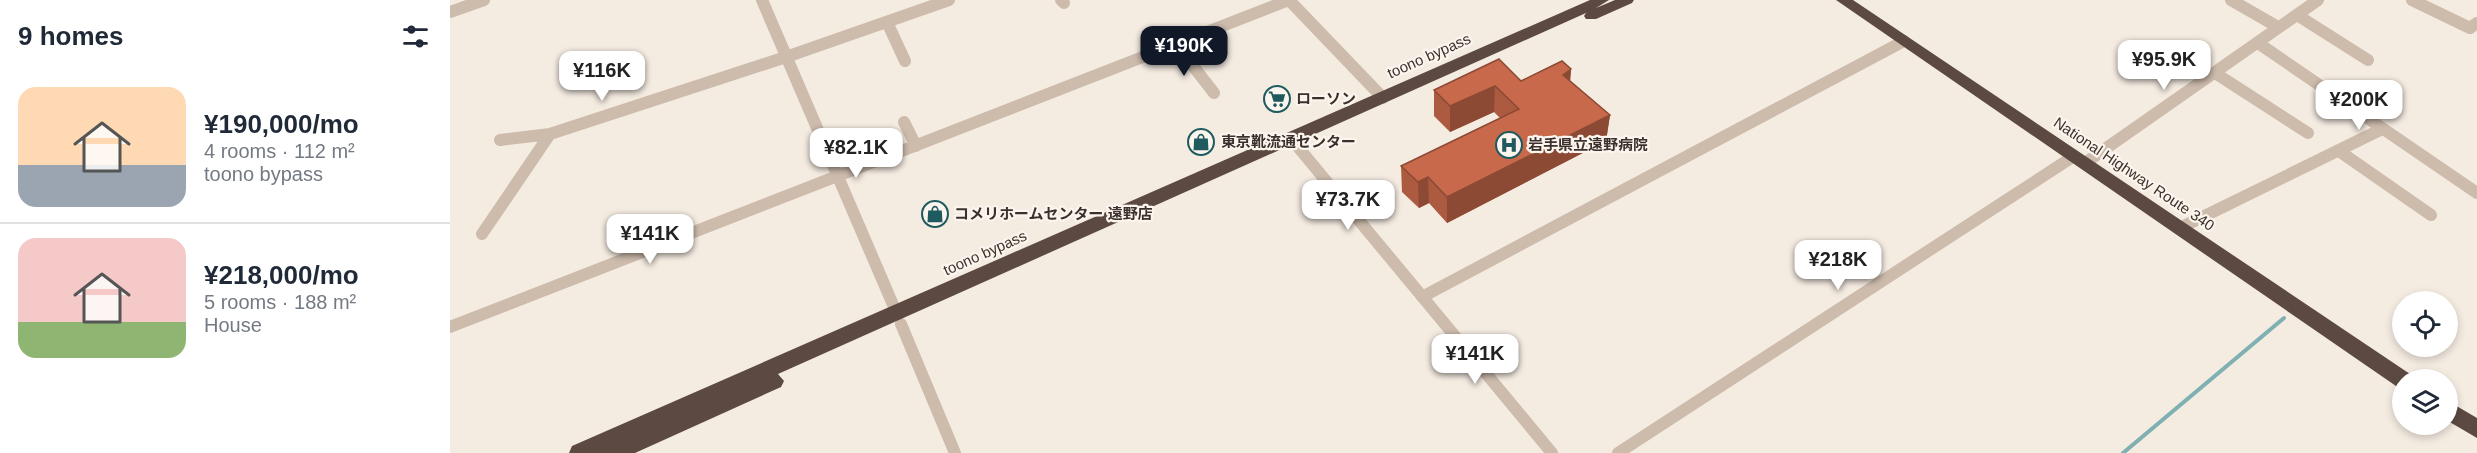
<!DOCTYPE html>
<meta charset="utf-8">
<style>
:root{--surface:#fff;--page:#f2f2f3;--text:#1f2937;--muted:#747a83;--line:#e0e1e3;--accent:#111827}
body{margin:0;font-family:Helvetica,"Noto Sans JP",sans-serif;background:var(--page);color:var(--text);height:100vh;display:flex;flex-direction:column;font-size:22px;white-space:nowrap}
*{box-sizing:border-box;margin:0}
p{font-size:20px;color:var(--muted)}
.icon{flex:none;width:33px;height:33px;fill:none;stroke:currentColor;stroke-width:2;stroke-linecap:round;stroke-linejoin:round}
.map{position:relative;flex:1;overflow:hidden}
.details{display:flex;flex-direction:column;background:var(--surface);width:450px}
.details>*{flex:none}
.fabs{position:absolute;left:1942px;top:291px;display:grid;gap:12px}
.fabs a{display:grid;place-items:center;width:66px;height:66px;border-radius:50%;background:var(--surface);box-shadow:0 3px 9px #0003;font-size:30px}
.price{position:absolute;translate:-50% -51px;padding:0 14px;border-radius:12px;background:#fff;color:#222;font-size:20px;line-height:39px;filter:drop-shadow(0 2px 3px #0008)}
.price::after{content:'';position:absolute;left:50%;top:36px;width:18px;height:14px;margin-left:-9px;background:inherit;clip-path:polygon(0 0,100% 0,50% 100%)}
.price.current{background:var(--accent);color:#fff}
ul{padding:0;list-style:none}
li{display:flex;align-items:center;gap:18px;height:150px;padding:0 18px}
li+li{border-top:2px solid var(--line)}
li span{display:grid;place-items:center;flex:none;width:168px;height:120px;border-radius:18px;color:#555}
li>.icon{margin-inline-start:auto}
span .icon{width:72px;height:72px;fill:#fffc;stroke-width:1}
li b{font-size:26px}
h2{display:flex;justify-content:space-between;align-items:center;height:72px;padding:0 18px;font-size:26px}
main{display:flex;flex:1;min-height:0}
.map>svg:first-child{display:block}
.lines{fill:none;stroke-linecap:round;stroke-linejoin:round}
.stream{stroke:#7fb0b2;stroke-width:4}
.street{stroke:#cdbbac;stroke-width:12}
.highway{fill:#5c4a42;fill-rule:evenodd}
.wall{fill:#ac5a40}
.shaded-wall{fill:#8c4a34}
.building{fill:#c8694b;stroke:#8c4a34;stroke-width:1.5}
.labels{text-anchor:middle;stroke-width:4.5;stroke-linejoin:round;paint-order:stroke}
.street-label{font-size:15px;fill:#3b302b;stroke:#fbf5ee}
.poi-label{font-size:15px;font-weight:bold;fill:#3b302b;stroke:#fbf5ee;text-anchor:start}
</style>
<main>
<section class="details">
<h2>9 homes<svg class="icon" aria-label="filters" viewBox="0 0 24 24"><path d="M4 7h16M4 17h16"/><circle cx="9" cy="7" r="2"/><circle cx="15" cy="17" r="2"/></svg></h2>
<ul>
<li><span style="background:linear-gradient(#ffd9b3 65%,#9aa5b1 0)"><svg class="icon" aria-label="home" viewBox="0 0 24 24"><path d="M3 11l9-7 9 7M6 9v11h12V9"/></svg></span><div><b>¥190,000/mo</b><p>4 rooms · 112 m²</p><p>toono bypass</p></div></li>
<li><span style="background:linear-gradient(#f6c9c9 70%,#8fb573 0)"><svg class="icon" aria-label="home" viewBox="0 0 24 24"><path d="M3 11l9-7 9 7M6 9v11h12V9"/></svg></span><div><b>¥218,000/mo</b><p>5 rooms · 188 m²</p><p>House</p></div></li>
</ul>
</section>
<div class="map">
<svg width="2027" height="453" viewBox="0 0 2027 453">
<rect width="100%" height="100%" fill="#f4ebe1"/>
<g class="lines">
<!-- stream -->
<path class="stream" d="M1673 453 1834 318"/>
<!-- street -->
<path class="street" d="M312 0 447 314
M611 0 614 3
M839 0 933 98
M1781 0 1828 27
M1962 0 2020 28 2027 23
M0 12 34 0
M1847 15 1918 60
M437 22 455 61
M1808 43 2027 193
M726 44 764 93
M1765 73 1858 133
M454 122 466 146
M50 140 100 134
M848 147 1102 453
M1889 151 1981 215
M1635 163 1868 0
M1730 228 1932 129
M32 234 100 134 336 57 499 0
M972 297 1454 41
M451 324 505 453
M0 327 839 0
M1168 453 1624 156"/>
<!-- highway -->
<path class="highway" d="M1140 0H1159L1146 8 1165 0H1184L1182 3 1146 19H1136L1134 16 1136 13 328 374 334 381 331 387 185 453H119L122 446Z
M1386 0H1403L1960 374 1963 380H1953V388L1946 386Z
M1998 401 2027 418V438L1998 421Z"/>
</g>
<!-- wall -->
<path class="wall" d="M1121 69 1120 81 1160 115 1156 141 997 223 979 203 969 208 952 192 951 166 1050 118 1044 112 1000 132 984 116V90L1071 81Z"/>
<!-- shaded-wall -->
<path class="shaded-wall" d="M1121 69 1119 96 1113 75Z
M1045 86 1044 112 1000 132V106Z
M1160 115 1156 141 997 223V197Z
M978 177 979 203 969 208 968 182Z"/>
<!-- building -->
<path class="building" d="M1049 59 1071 81 1112 61 1121 69 1113 75 1160 115 997 197 978 177 968 182 951 166 1069 109 1045 86 1000 106 984 90Z"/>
<!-- icons -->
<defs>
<symbol id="supermarket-ring" viewBox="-11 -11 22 22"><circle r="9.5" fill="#fbf5ee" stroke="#1f5a5e" stroke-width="1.5"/><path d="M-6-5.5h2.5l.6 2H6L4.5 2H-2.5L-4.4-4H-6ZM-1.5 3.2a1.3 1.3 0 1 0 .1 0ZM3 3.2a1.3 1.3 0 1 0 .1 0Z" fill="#1f5a5e"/></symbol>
<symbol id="shop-ring" viewBox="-11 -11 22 22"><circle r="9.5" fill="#fbf5ee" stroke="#1f5a5e" stroke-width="1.5"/><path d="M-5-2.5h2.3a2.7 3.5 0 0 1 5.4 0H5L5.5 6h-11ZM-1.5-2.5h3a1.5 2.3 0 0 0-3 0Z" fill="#1f5a5e"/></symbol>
<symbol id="hospital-ring" viewBox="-11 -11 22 22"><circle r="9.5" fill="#fbf5ee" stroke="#1f5a5e" stroke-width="1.5"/><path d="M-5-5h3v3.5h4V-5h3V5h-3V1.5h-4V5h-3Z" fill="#1f5a5e"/></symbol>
</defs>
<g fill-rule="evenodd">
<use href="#supermarket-ring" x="812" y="84" width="30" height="30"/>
<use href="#shop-ring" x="736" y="127" width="30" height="30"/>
<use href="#hospital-ring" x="1044" y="130" width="30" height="30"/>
<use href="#shop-ring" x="470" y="199" width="30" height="30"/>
</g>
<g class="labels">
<!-- street labels -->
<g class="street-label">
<text transform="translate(979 56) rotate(-24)" y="5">toono bypass</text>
<text transform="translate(1684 174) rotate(34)" y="5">National Highway Route 340</text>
<text transform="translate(535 253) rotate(-24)" y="5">toono bypass</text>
</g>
<!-- poi labels -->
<g class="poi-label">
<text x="846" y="104">ローソン</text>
<text x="771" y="147">東京靴流通センター</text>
<text x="1078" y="150">岩手県立遠野病院</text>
<text x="504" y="219">コメリホームセンター 遠野店</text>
</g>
</g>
</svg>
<div class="fabs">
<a><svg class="icon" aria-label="locate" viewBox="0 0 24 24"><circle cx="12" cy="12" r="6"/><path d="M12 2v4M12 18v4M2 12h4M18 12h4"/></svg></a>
<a><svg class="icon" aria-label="layers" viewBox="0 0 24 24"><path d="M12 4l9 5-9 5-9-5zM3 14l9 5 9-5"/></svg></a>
</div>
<b class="price current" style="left:734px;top:77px">¥190K</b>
<b class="price" style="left:1714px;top:91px">¥95.9K</b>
<b class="price" style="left:152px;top:102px">¥116K</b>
<b class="price" style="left:1909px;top:131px">¥200K</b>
<b class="price" style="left:406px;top:179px">¥82.1K</b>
<b class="price" style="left:898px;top:231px">¥73.7K</b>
<b class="price" style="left:200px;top:265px">¥141K</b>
<b class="price" style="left:1388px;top:291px">¥218K</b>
<b class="price" style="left:1025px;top:385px">¥141K</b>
</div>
</main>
